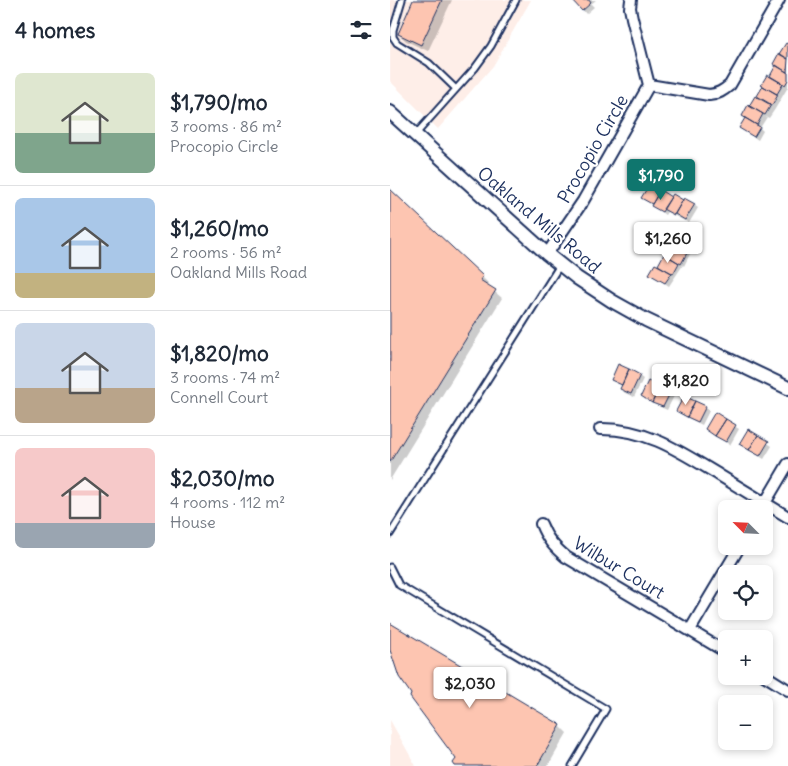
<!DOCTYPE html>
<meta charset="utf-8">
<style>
:root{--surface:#fff;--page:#f2f2f3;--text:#1f2937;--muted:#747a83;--line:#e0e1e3;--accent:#0f766e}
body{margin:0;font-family:Delius,sans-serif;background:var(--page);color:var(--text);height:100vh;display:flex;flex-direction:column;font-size:19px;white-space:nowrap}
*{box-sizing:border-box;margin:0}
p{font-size:16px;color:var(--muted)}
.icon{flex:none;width:28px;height:28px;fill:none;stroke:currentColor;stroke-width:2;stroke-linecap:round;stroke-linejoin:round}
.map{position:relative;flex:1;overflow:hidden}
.details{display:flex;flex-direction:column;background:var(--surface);width:390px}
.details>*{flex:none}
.needle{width:32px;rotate:294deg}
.controls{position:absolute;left:328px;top:500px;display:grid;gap:10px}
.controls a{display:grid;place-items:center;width:55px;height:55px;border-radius:8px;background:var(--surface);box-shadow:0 2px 8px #0003;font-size:25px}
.price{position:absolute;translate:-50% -42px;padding:0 11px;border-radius:5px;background:#fff;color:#222;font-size:16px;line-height:32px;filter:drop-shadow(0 1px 2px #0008)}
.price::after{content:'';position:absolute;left:50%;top:30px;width:15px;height:11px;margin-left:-8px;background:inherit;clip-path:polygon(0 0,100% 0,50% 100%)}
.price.active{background:var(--accent);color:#fff}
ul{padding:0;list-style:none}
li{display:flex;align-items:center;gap:15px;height:125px;padding:0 15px}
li+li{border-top:1px solid var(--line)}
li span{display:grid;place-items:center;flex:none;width:140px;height:100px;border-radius:8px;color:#555}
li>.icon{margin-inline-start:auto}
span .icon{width:60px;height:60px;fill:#fffc;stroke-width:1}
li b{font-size:21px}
h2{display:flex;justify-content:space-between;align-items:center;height:60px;padding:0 15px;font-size:21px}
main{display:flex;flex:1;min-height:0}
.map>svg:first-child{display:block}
.built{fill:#feeee8}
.shadow{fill:#0003}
.building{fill:#fdc5b1;stroke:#1b2f5e}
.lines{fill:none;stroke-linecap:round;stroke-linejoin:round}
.service-casing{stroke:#1b2f5e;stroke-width:9}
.minor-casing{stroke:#1b2f5e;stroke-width:14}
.tertiary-casing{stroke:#1b2f5e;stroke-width:16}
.service{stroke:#fff;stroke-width:5}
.minor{stroke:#fff;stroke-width:10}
.tertiary{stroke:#fff;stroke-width:12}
.labels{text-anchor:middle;stroke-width:4.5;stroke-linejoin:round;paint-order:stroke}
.street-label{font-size:18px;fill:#1b2f5e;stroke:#fff}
</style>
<main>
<section class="details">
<h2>4 homes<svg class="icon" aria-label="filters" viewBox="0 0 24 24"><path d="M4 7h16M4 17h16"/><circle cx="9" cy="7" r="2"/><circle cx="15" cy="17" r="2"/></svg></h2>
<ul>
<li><span style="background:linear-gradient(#dfe7d0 60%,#7fa58c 0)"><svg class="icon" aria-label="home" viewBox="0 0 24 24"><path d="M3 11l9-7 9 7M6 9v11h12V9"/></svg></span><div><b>$1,790/mo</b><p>3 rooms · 86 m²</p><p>Procopio Circle</p></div></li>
<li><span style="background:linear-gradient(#a9c7e8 75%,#c2b280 0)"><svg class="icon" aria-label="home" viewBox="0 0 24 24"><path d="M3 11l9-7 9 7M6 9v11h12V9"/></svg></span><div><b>$1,260/mo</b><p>2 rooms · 56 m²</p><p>Oakland Mills Road</p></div></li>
<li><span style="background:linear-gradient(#c9d6e8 65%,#b9a48a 0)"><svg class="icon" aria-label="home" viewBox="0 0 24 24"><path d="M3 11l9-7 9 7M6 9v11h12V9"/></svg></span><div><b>$1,820/mo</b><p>3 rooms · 74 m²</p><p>Connell Court</p></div></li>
<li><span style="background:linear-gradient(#f6c9c9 75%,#9aa5b1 0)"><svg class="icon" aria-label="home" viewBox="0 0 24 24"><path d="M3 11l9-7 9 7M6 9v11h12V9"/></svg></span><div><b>$2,030/mo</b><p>4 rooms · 112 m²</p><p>House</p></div></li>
</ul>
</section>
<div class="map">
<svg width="398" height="766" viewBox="0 0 398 766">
<rect width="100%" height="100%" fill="#fff"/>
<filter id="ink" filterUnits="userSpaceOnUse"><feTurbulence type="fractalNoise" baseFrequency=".02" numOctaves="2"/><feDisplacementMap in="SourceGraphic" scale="10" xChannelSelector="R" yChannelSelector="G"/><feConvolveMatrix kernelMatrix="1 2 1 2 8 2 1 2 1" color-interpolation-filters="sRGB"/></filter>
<g filter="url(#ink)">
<!-- built -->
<path class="built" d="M0 0H141L103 66 48 129 0 81Z
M0 720 26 766H0Z"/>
<!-- shadow -->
<path class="shadow" d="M25 0H62L38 51 16 41 9 34Z
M184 0H206L201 4 204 7 196 14Z
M398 46V87L385 109 379 118 377 117 370 128 373 131 368 140 351 128 378 76 380 78Z
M271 189 274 192 273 194 281 198 304 205 308 208 299 223 277 212 275 215 253 198Z
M0 190 92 277 99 284 98 286 112 298 0 480Z
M301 242 304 246 294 266 293 265 279 286 261 274 268 266 275 256 276 257 283 245Z
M249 376 253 379 244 397 235 393 231 389 233 386 222 380Z
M259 382 280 392 284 396 277 410 256 400 252 396Z
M315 407 319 411 312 425 291 414 287 411Z
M325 414 349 429 340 445 316 429Z
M358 430 382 446 374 459 350 444Z
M0 624 170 726 177 733 158 766H67V759L23 693 0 646Z"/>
<!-- building -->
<path class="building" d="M23 0H52L31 45 8 34Z
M182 0H199L201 3 192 11Z
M396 43 398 44V59L389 54Z
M389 53 398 59 397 72 383 64Z
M386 65 398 73V80L395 85 380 76Z
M377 75 393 84 387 94 371 85Z
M373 86 388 95 382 105 367 96Z
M365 96 381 105 375 115 359 106Z
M358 105 373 114 367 125 352 116Z
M355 118 370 127 364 137 349 128Z
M261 182 272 188 262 204 251 198Z
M0 189 93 276 90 280 106 290 0 462Z
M270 190 281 197 272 212 261 206Z
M283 194 293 200 284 215 273 209Z
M294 198 305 204 295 220 285 214Z
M286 232 302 241 296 252 279 243Z
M282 244 297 253 291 264 276 255Z
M274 254 289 263 283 274 268 265Z
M265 264 282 273 275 283 259 274Z
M228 364 239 369 232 385 221 380Z
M239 369 250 375 241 394 230 389Z
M258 381 270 386 262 403 251 396Z
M270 386 281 391 273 407 262 403Z
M294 396 305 401 297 417 286 411Z
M305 401 316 406 308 422 297 417Z
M325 412 336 419 325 436 315 429Z
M336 419 346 425 336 442 325 436Z
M358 429 368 435 359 450 349 444Z
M368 435 379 441 370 456 359 450Z
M0 623 171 725 147 766H65L63 763 66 759 20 697 21 694 9 677 0 650Z"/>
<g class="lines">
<defs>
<path id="service" d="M12 0 3 30V37L7 43 39 63 66 89
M25 135 85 68 101 46 126 0
M0 534 170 265
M0 567 9 585 216 709 182 766"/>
<path id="minor" d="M259 85 319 95C328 94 333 91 340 85L389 0
M157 254 193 201 259 85 242 18 240 8 241 0
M210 429C256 428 291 452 329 475 352 489 375 503 398 517
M372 508 398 464
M151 524C157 539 164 547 176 557L336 652
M300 630 350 546
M374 675 398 690"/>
<path id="tertiary" d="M0 112 157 254 187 278 222 301 256 320 398 388"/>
</defs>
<!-- service casing -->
<use href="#service" class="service-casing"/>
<!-- minor casing -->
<use href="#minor" class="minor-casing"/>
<!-- tertiary casing -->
<use href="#tertiary" class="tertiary-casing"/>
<!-- service -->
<use href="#service" class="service"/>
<!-- minor -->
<use href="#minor" class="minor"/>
<!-- tertiary -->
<use href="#tertiary" class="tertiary"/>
</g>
</g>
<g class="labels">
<!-- street labels -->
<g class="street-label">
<text transform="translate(203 149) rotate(-60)" y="6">Procopio Circle</text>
<text transform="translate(149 220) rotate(40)" y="6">Oakland Mills Road</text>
<text transform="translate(229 568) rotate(31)" y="6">Wilbur Court</text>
</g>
</g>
</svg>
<div class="controls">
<a><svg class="needle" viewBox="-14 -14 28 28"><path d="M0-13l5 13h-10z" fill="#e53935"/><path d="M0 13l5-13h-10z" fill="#747a83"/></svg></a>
<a><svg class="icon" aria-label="locate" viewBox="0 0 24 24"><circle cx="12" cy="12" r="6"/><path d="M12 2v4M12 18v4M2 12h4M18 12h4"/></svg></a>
<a>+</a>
<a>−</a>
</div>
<b class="price active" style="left:271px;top:201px">$1,790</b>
<b class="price" style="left:278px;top:264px">$1,260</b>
<b class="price" style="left:296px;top:406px">$1,820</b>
<b class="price" style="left:80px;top:709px">$2,030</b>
</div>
</main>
